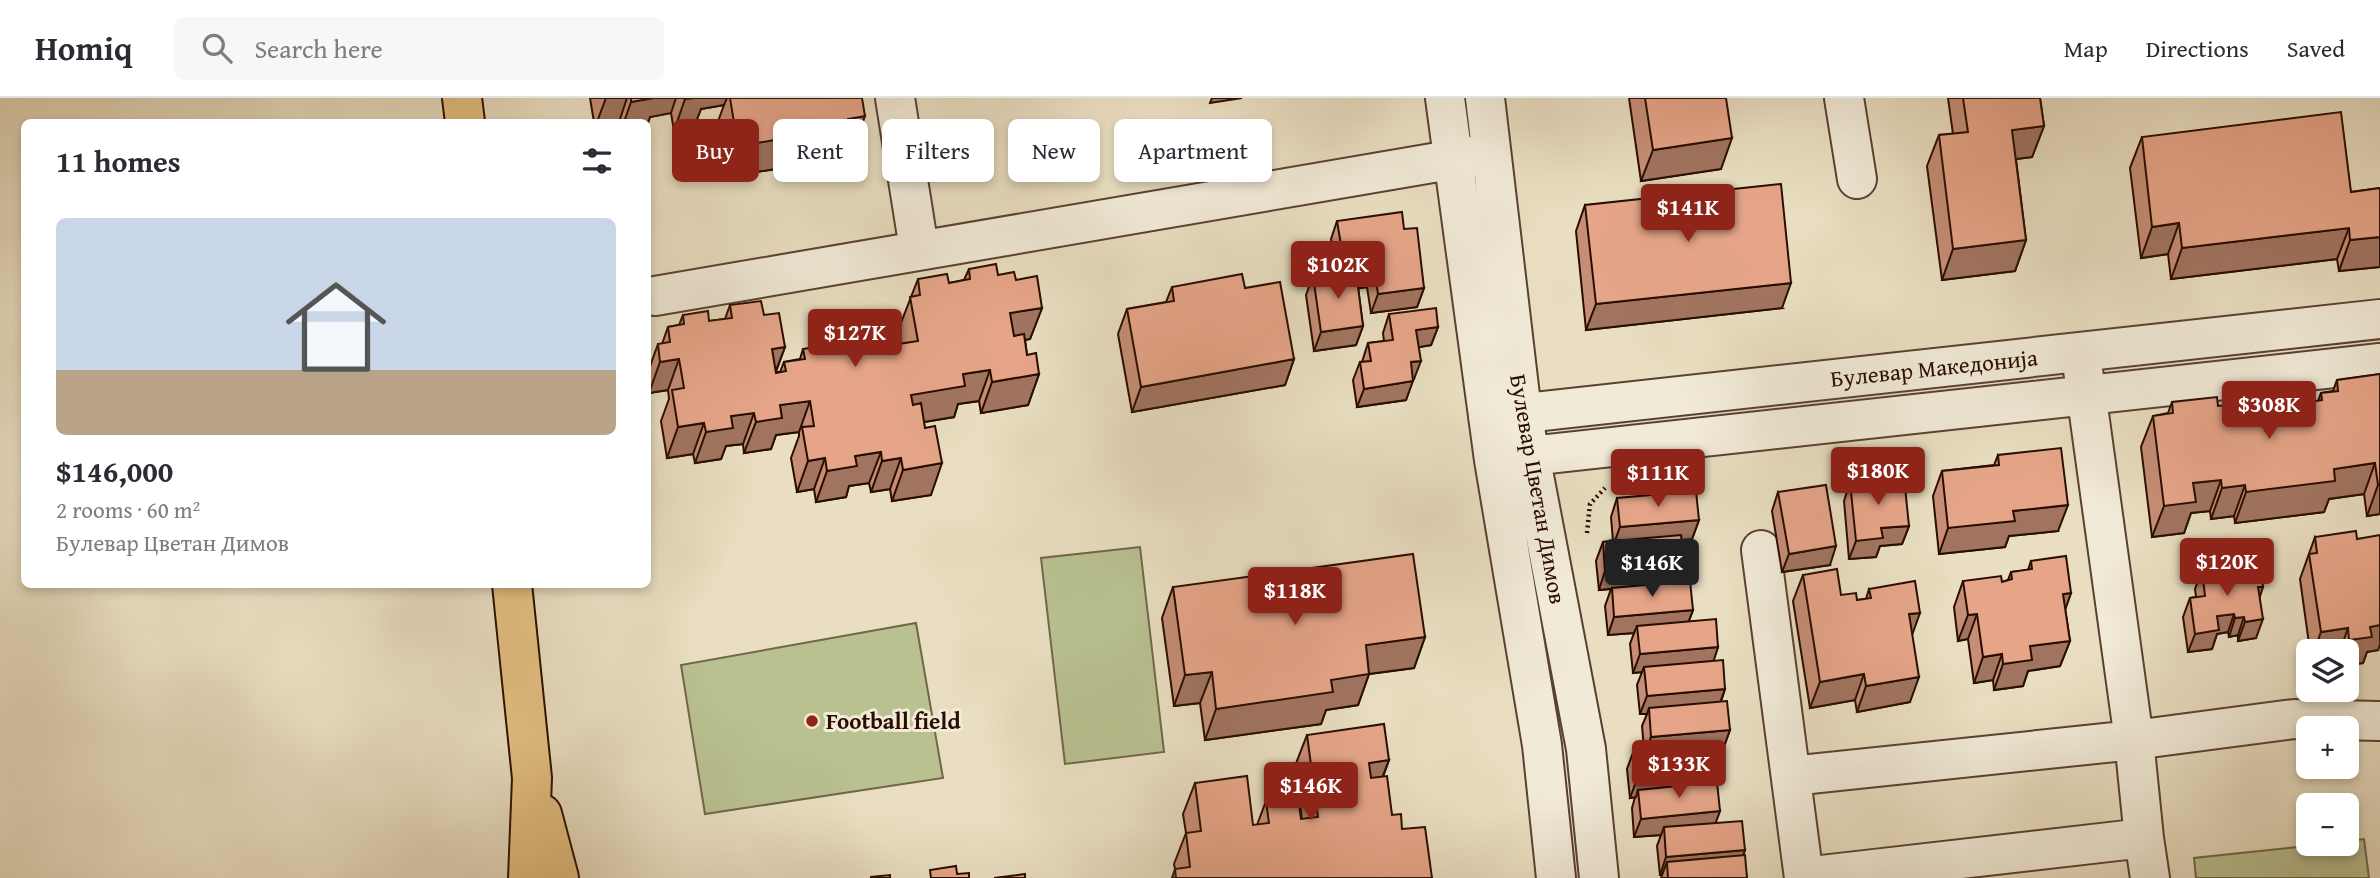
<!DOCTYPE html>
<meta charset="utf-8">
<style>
:root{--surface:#fff;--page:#f7f7f7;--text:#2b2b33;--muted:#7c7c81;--line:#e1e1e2;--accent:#8f2418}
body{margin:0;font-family:"Gentium Book Plus",serif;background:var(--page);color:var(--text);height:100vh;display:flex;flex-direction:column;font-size:26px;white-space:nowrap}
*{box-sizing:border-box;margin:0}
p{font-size:23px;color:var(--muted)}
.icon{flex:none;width:38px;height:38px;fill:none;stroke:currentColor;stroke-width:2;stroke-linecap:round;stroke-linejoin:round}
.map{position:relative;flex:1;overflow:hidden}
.drawer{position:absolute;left:21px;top:21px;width:630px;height:469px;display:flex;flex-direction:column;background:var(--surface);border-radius:10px;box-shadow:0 4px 10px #0003}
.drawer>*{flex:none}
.guide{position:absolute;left:672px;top:21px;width:665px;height:63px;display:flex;gap:14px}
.fabs{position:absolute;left:2296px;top:541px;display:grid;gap:14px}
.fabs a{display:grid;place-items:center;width:63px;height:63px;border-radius:10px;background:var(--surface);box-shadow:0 4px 10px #0003;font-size:35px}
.price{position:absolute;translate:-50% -60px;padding:0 16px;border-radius:7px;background:var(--accent);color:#fff;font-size:23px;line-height:46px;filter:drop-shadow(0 2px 4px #0008)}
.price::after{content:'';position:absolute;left:50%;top:42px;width:21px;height:16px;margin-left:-10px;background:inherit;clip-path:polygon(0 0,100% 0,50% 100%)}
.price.current{background:#222;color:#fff}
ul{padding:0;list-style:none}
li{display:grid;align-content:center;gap:14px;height:371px;padding:0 35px}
li span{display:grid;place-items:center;height:217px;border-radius:10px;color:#555}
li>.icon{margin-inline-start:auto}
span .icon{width:126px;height:126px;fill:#fffc;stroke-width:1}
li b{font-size:30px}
h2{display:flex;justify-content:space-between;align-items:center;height:84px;padding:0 35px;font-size:30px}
.pill{padding:0 24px;border-radius:10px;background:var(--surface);box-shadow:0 4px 10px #0003;font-size:24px;line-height:63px}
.pill.current{background:var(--accent);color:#fff}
header{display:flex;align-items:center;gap:42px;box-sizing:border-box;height:98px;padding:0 35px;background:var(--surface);border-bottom:2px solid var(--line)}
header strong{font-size:33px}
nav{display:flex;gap:38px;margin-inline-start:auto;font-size:24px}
.search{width:490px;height:63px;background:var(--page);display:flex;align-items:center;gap:18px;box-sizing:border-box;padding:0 24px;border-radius:10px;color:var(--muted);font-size:26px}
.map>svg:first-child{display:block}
.green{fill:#b9c191;stroke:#716749;stroke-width:2}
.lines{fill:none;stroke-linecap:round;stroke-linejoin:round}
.minor-casing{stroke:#594131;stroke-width:42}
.major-casing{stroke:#290d01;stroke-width:42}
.path{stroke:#290d01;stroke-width:4.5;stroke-dasharray:2 3.5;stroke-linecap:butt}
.minor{stroke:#f1ead7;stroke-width:38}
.major{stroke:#e4bf80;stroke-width:38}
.wall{fill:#c68e76;stroke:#290d01;stroke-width:2}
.shaded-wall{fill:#a17460;stroke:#290d01;stroke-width:2}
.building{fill:#e6a589;stroke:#290d01;stroke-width:2}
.poi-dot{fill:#8f2418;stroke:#f1ead7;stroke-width:2.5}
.labels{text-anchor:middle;stroke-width:6;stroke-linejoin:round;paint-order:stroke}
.street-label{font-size:23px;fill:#290d01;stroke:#f1ead7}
.poi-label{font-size:23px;font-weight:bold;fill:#290d01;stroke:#f1ead7;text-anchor:start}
</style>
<header>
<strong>Homiq</strong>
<div class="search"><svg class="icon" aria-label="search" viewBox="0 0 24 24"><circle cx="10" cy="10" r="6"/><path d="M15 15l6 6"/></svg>Search here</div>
<nav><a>Map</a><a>Directions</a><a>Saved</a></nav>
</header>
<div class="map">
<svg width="2380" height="780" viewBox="0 0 2380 780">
<rect width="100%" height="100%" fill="#e9dec1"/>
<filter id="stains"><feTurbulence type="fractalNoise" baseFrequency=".00286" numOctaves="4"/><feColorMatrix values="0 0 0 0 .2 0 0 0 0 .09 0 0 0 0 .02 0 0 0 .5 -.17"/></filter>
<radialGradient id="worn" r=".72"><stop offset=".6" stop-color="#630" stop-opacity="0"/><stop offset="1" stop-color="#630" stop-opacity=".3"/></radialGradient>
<!-- green -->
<path class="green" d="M1140 449 1164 654 1065 666 1041 460Z
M916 525 943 680 705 716 681 567Z
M2364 741 2369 780H2196L2194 760 2325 746H2347V743Z"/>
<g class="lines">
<defs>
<path id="minor" d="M895 0 919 151
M1445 0 1494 362 1542 647 1556 780
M1485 0 1522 315 1586 651 1599 780
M1844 0 1857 81
M655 198 1491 55
M2083 272 2134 642 2294 621 2380 623
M1488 319 2380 221
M1494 362 2380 265
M1761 452 1804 780
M1791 678 2134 642 2144 740 1804 779
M2144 740 2150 780"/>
<path id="major" d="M462 0 465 24
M512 486 532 680 528 780
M542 716 559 780"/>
</defs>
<!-- minor casing -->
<use href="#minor" class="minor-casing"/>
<!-- major casing -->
<use href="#major" class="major-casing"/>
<!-- path -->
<path class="path" d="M1587 435 1590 406 1605 390"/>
<!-- minor -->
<use href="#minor" class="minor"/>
<!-- major -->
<use href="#major" class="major"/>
</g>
<!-- wall -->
<path class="wall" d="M590 0H862L854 49 843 51 839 62 796 70 794 56 786 58 781 70 745 76 743 64 725 68 717 26 724 7 701 11 694 29 674 33 671 15 650 19 648 24H594Z
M1629 0H1726L1721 71 1641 83Z
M1948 0H2040L2044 28 2032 59 2016 61 2026 142 2015 173 1942 182 1927 68 1939 37 1953 36Z
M2142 39 2351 94 2380 90V169L2339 173 2337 161 2171 181 2168 156 2141 160 2130 70Z
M1585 107 1782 210 1586 232 1576 133Z
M1337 123 1404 131 1424 190 1417 209 1371 215 1367 189 1358 190 1363 228 1356 247 1314 253 1306 197 1313 178 1353 173V170L1335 172 1331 141Z
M969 171 998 177 1016 182 1042 210 1030 241 1025 242 1027 257 1039 276 1028 307 981 315 979 303 958 306 954 319 924 324 931 397 892 403 890 391 871 394 869 385 849 388 846 399 816 404 814 391 797 394 791 360 799 338V334L776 337 771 351 744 355 743 346 726 348 721 361 695 365 693 356 667 360 661 323 669 301 668 292 649 295 648 274 658 246H662L668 229 679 227 683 217 709 223 725 221 730 207 764 217 785 249 776 274H780L784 264 800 261 803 251 841 255 847 254 852 243 892 247 901 246 899 230 918 181 949 185 964 182Z
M1172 189 1245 190 1294 261 1285 287 1132 314 1118 236 1127 211 1166 204Z
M1389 216 1438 229 1431 247 1419 249 1414 281H1413L1406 302 1357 309 1353 282 1360 264H1362L1368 245 1384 243 1383 235Z
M2380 276V416L2367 418 2364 396 2329 401 2324 414 2235 425 2234 418 2211 421 2210 413 2191 415 2184 435 2152 439 2141 349 2153 318 2168 315 2172 304 2218 308 2237 316 2251 315 2255 302 2304 305 2318 303 2321 295 2333 293 2337 282Z
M1998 357 2058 433 2009 438 2005 449 1939 456 1933 398 1942 373 1994 367Z
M1850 384 1909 428 1902 446 1880 448 1876 459 1849 461 1844 403Z
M1778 394 1830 467 1782 474 1772 413Z
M1617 400 1699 422 1692 441 1682 442 1677 484 1693 512 1689 523 1718 549 1713 563 1725 591 1721 604 1730 632 1723 651H1713L1715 674 1711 685 1720 713 1715 725 1745 752 1743 758 1747 780H1661L1662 777H1660L1657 748 1661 737 1634 739 1632 710 1635 699 1630 700 1627 671 1634 652 1644 651 1642 628 1647 616H1640L1637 587 1642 574 1633 575 1630 546 1634 535 1608 537 1605 508 1611 491 1599 492 1596 463 1603 444 1613 443 1611 419Z
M2315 439 2378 552 2367 554 2363 565 2347 567V553H2310L2300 481Z
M2031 463 2071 495 2065 511 2070 543 2060 568 2028 573 2023 588 1994 592 1993 582 1974 585 1968 541 1958 543 1954 509 1963 483 2002 484 2008 482 2011 474 2028 472Z
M2202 473 2230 478H2238L2240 473 2260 499 2256 540 2238 543V537L2229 539 2228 534 2217 536 2212 551 2188 554 2183 519 2190 500 2196 499 2195 491Z
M1803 477 1841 497 1857 502 1866 501 1869 491 1912 537 1910 604 1857 614 1855 602 1810 610 1793 503Z
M1173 489 1425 539 1414 570 1369 576 1358 607 1326 612 1321 626 1205 642 1200 605 1174 608 1162 520Z
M1307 637 1389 662 1383 679 1392 717 1432 780H1172L1175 771 1174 766 1186 735 1183 716 1195 685 1253 727H1257L1266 703 1302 721 1295 668Z"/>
<!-- shaded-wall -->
<path class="shaded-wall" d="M606 0H627L619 24H597Z
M651 0H676L671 15 650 19 648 25V24H624L631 4Z
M695 0H727L724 7 701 11 694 29 674 33 685 1Z
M1212 0H1242L1210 5Z
M865 18 854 49 843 51 839 62 796 70 807 39 848 21Z
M805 25 794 56 786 58 781 70 745 76 757 45 790 28Z
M2044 28 2032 59 2000 63 2012 32Z
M755 33 743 64 725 68 736 37Z
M1732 40 1721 71 1641 83 1653 52Z
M2179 125 2168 156 2141 160 2152 129Z
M2349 130 2337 161 2171 181 2182 150Z
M2380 139V169L2339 173 2350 142Z
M2026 142 2015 173 1942 182 1953 151Z
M1359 152 1353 170 1335 172 1342 153Z
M1374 170 1367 189 1355 191 1362 172Z
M1791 185 1782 210 1586 232 1596 206Z
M1424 190 1417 209 1371 215 1378 196Z
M1042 210 1030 241 999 246 1010 215Z
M1363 228 1356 247 1314 253 1321 234Z
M1438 229 1431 247 1409 251 1416 232Z
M785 249 773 280 772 251Z
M679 261 668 292 649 295 660 264Z
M1294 261 1285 287 1132 314 1141 289Z
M1421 263 1414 281 1404 283 1411 264Z
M990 272 979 303 958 306 954 319 900 328 911 297 963 276Z
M1039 276 1028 307 981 315 992 284Z
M1413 283 1406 302 1357 309 1364 291Z
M810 303 799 334 776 337 771 351 744 355 756 324 780 307Z
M754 315 743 346 726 348 721 361 695 365 706 334 731 318Z
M704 325 693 356 667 360 678 329Z
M881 354 869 385 849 388 846 399 816 404 827 373 855 358Z
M825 360 814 391 797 394 808 363Z
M901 360 890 391 871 394 882 363Z
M942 365 931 397 892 403 903 372Z
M2375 365 2364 396 2329 401 2324 414 2235 425 2246 394 2334 371Z
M2221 382 2210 413 2191 415 2184 435 2152 439 2164 408 2193 385Z
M2380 386V416L2367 418 2378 387Z
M2245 387 2234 418 2211 421 2222 390Z
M2068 407 2058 433 2009 438 2005 449 1939 456 1948 430 2013 413Z
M1699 422 1692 441 1613 448 1620 429Z
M1909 428 1902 446 1880 448 1876 459 1849 461 1856 443 1881 430Z
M1836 448 1830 467 1782 474 1789 456Z
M1684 466 1677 484 1599 492 1605 473Z
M2258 489H2263L2257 508Z
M2071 495 2062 521 2063 496Z
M1693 512 1686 530 1637 528 1634 535 1608 537 1614 519Z
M1920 515 1911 540 1909 516Z
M1977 516 1968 541 1958 543 1968 517Z
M2234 516 2228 534 2217 536 2212 551 2188 554 2195 536 2217 518Z
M2244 519 2238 537 2229 539 2235 520Z
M2263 521 2256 540 2238 543 2245 524Z
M2380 527V547L2378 552 2367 554 2363 565 2347 567V553H2346L2349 542 2370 529Z
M2348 530 2340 553H2314L2321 534Z
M1425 539 1414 570 1369 576 1358 607 1326 612 1321 626 1205 642 1216 611 1331 582 1366 547Z
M2070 543 2060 568 2028 573 2023 588 1994 592 2003 566 2030 548Z
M1718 549 1712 568 1644 569 1642 574 1633 575 1640 556Z
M2002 556 1993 582 1974 585 1983 559Z
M1212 574 1200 605 1174 608 1185 577Z
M1864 576 1855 602 1810 610 1820 584Z
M1919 579 1910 604 1857 614 1866 588Z
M1725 591 1718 610H1649L1647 616H1640L1647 598Z
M1730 632 1723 651 1645 657 1651 639Z
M1389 662 1377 693 1358 696 1369 665Z
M1715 674 1708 692H1638L1636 699 1630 700 1637 681Z
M1720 713 1713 732 1664 729 1661 737 1634 739 1641 721Z
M1745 752 1738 770 1667 764 1662 777H1660L1666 759Z"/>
<!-- building -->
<path class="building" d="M631 0H654L631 4Z
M730 0H862L865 18 848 21 850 31 807 39 805 25 790 28 792 39 757 45 755 33 736 37Z
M1645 0H1726L1732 40 1653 52Z
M1963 0H2040L2044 28 2012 32 2026 142 1953 151 1939 37 1968 34Z
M2341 14 2351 94 2380 90V139L2350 142 2349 130 2182 150 2179 125 2152 129 2142 39Z
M1781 86 1791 185 1596 206 1585 107Z
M1402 114 1404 131 1417 130 1424 190 1378 196 1374 170 1362 172 1359 152 1342 153 1337 123Z
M996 166 998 177 1014 174 1016 182 1037 178 1042 210 1010 215 1014 238 1024 236 1027 257 1036 255 1039 276 992 284 990 272 963 276 965 288 911 297 913 307 921 305 925 330 935 328 942 365 903 372 901 360 882 363 881 354 855 358 857 368 827 373 825 360 808 363 802 329 814 328 810 303 780 307 782 320 756 324 754 315 731 318 733 330 706 334 704 325 678 329 672 292 684 290 679 261 660 264 658 246 670 244 668 229 684 226 683 217 708 213 709 223 732 220 730 207 761 203 764 217 779 215 785 249 772 251 776 275 786 273 784 264 805 261 803 251 839 245 841 255 853 254 852 243 890 236 892 247 918 243 910 199 920 197 918 181 947 176 949 185 970 181 969 171Z
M1356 173 1363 228 1321 234 1313 178Z
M1242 176 1245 190 1280 184 1294 261 1141 289 1127 211 1174 203 1172 189Z
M1436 210 1438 229 1416 232 1421 263 1411 264 1413 283 1364 291 1360 264 1371 263 1368 245 1393 242 1389 216Z
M2380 276V386L2378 387 2375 365 2334 371 2335 383 2246 394 2245 387 2222 390 2221 382 2193 385 2196 404 2164 408 2153 318 2173 315 2172 304 2217 299 2218 308 2235 306 2237 316 2257 314 2255 302 2302 296 2304 305 2322 302 2321 295 2338 293 2337 282Z
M2061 350 2068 407 2013 413 2015 423 1948 430 1942 373 1999 367 1998 357Z
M1904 379 1909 428 1881 430 1883 440 1856 443 1850 384Z
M1826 387 1836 448 1789 456 1778 394Z
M1696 393 1699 422 1620 429 1617 400Z
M2356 433 2357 441 2380 437V527L2370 529 2372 539 2349 542 2348 530 2321 534 2309 456 2317 455 2315 439Z
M1681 437 1684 466 1605 473 1603 444Z
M1413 456 1425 539 1366 547 1369 576 1331 582 1333 594 1216 611 1212 574 1185 577 1173 489Z
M2066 458 2071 495 2063 496 2070 543 2030 548 2032 562 2003 566 2002 556 1983 559 1977 516 1968 517 1963 483 2001 478 2002 484 2012 481 2011 474 2032 471 2031 463Z
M2223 469 2224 474 2230 473V478L2241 477 2240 473 2261 470 2263 489H2258L2263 521 2245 524 2244 519 2235 520 2234 516 2217 518 2219 532 2195 536 2190 500 2205 498 2202 473Z
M1837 471 1841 497 1856 495 1857 502 1871 500 1869 491 1915 483 1920 515 1909 516 1919 579 1866 588 1864 576 1820 584 1803 477Z
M1690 483 1693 512 1614 519 1612 490Z
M1716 521 1718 549 1640 556 1637 528Z
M1723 562 1725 591 1647 598 1644 569Z
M1727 603 1730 632 1651 639 1649 610Z
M1384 626 1389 662 1369 665 1371 680 1387 678 1392 717 1401 716 1402 731 1425 729 1432 780H1176L1175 771 1190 769 1186 735 1201 733 1195 685 1247 678 1253 727 1269 725 1266 703 1298 699 1301 721 1318 719 1307 637Z
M1713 645 1715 674 1637 681 1634 652Z
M1717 684 1720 713 1641 721 1638 692Z
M1742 723 1745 752 1666 759 1664 729Z
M1745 757 1747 780H1668L1667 764Z
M956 768 957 776 969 775V780H931L930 772Z
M1025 776V780H994Z
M890 777V780H871V779Z"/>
<!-- markers -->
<circle class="poi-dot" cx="812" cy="623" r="7"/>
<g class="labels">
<!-- street labels -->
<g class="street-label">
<text transform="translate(1934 270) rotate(-6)" y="8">Булевар Македонија</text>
<text transform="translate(1538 391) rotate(80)" y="8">Булевар Цветан Димов</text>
</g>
<!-- poi labels -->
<g class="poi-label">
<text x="826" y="631">Football field</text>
</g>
</g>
<rect width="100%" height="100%" filter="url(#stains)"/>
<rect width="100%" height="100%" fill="url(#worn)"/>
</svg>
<div class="fabs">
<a><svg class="icon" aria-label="layers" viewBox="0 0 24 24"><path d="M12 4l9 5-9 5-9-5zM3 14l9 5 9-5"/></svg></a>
<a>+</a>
<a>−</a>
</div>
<b class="price" style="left:1688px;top:146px">$141K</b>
<b class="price" style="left:1338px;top:203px">$102K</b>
<b class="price" style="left:855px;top:271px">$127K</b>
<b class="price" style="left:2269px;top:343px">$308K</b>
<b class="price" style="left:1878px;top:409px">$180K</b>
<b class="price" style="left:1658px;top:411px">$111K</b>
<b class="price" style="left:2227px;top:500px">$120K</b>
<b class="price current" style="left:1652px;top:501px">$146K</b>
<b class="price" style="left:1295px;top:529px">$118K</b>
<b class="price" style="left:1679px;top:702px">$133K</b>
<b class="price" style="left:1311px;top:724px">$146K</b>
<div class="guide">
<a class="pill current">Buy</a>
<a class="pill">Rent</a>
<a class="pill">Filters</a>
<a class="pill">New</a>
<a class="pill">Apartment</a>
</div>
<section class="drawer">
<h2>11 homes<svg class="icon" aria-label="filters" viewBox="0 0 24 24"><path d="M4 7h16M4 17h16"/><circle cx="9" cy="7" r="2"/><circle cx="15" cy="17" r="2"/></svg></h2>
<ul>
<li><span style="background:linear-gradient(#c9d6e8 70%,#b9a48a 0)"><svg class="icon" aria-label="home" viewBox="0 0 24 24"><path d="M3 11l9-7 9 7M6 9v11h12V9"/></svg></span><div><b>$146,000</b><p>2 rooms · 60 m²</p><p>Булевар Цветан Димов</p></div></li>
</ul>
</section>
</div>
